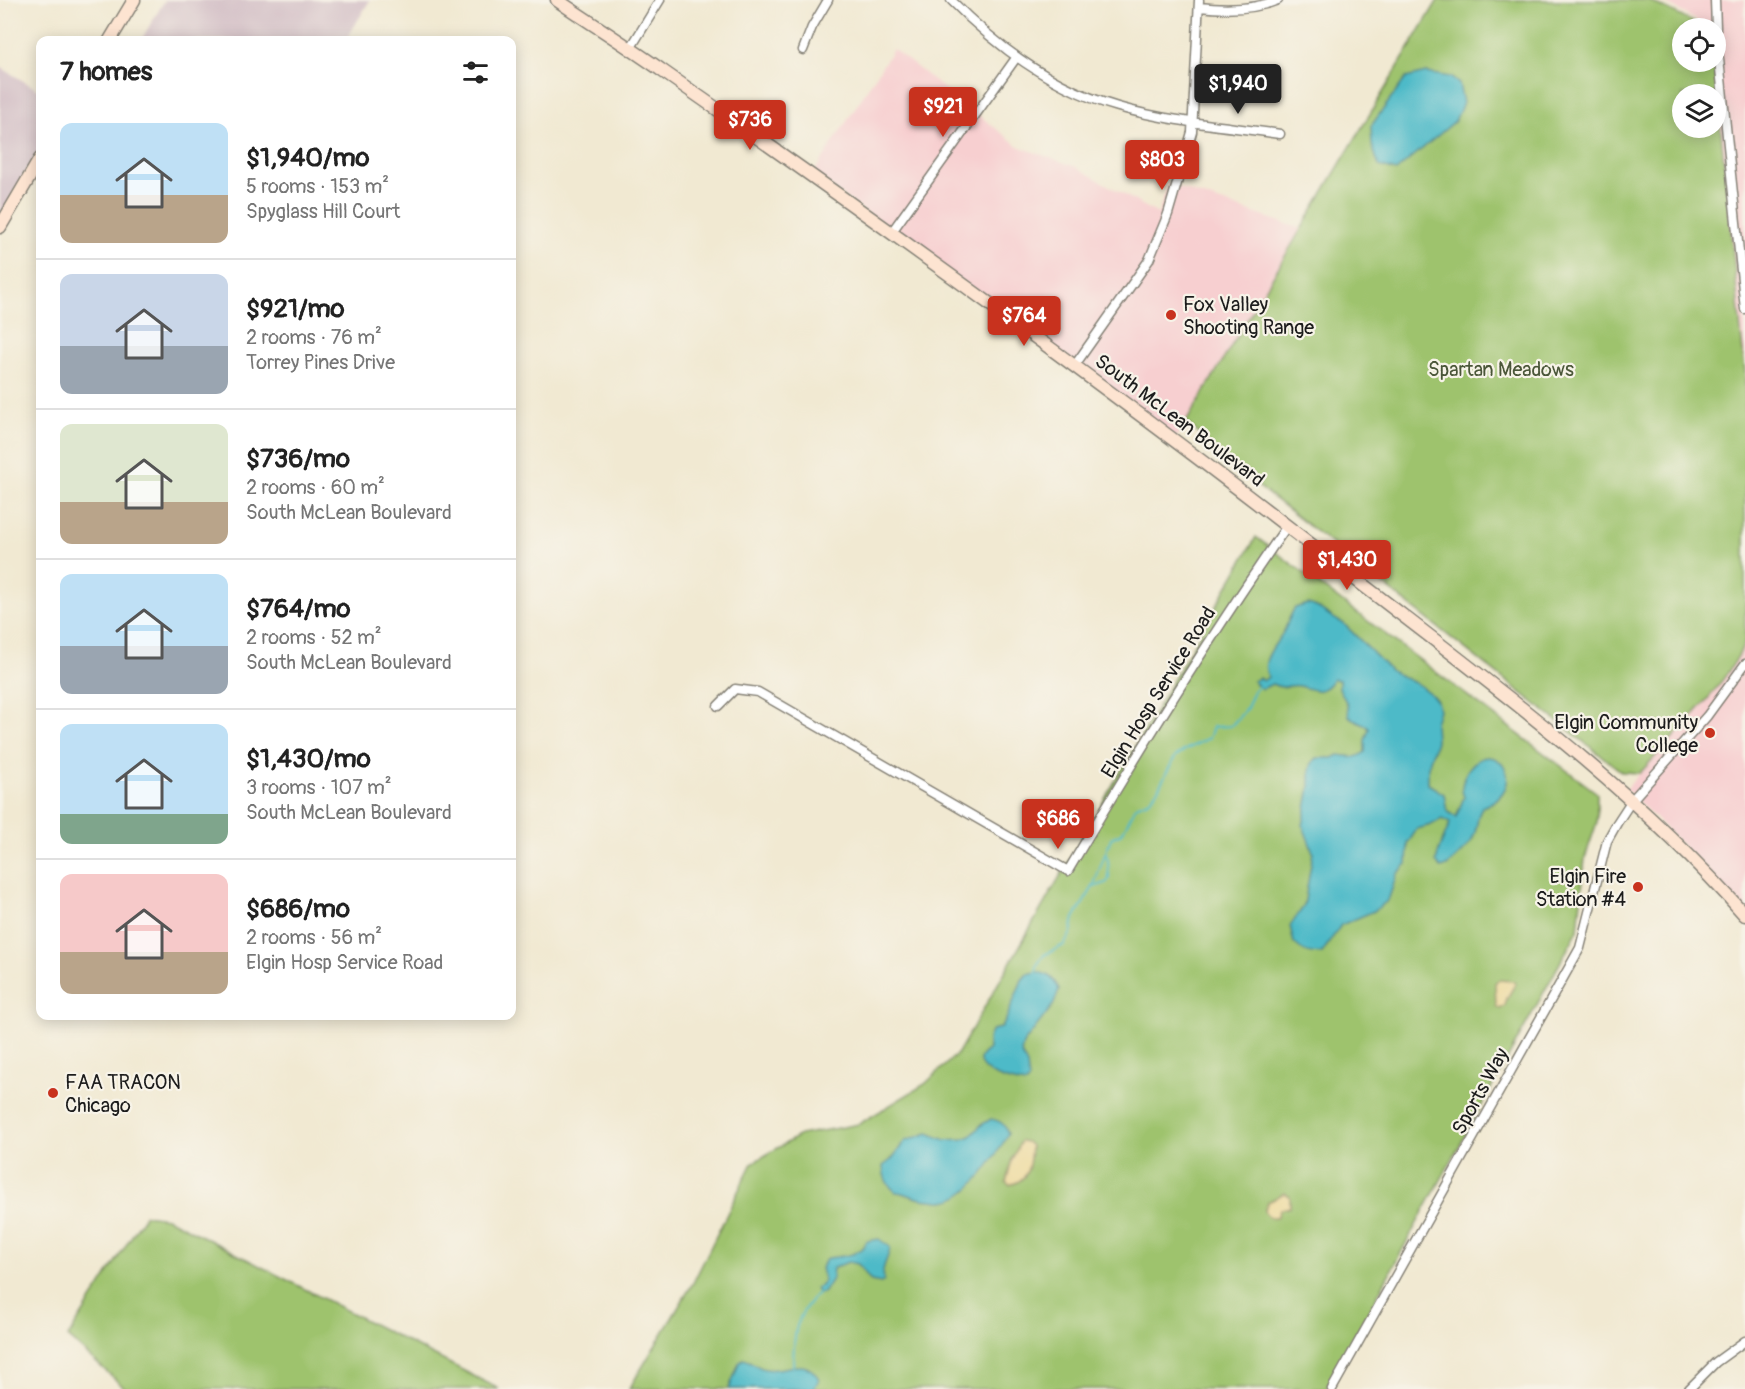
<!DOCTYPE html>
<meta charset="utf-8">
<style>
:root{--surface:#fff;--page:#f6f6f6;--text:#222;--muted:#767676;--line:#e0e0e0;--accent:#c8321e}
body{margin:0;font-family:Pangolin,sans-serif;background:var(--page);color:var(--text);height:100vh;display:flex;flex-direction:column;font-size:22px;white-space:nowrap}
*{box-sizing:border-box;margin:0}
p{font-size:20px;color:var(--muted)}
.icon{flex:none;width:33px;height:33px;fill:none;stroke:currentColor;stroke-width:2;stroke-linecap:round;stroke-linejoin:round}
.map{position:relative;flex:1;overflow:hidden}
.drawer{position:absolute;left:36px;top:36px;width:480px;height:984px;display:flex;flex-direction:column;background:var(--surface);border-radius:12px;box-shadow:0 3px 15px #0003}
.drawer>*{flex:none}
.tools{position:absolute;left:1672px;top:18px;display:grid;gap:12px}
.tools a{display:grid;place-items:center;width:54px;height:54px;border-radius:50%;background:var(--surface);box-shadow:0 3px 15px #0003;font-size:30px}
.price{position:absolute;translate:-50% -51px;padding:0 14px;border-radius:6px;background:var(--accent);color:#fff;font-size:20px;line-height:39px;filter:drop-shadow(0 2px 3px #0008)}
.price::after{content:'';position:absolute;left:50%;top:36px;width:18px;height:14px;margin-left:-9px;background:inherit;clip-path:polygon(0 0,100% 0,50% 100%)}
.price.active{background:#222;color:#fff}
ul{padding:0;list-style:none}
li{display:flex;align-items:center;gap:18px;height:150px;padding:0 24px}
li+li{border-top:2px solid var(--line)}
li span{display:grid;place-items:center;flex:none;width:168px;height:120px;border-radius:12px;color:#555}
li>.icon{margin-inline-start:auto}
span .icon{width:72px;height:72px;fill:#fffc;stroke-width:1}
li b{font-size:26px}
h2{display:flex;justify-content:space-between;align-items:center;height:72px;padding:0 24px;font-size:26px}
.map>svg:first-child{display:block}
.built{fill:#f7cfd0}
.industrial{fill:#d2bdc5}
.green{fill:#9ec36d;stroke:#5d7044;stroke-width:1.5;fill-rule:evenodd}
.sand{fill:#eeda9e;stroke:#857b5d;stroke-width:1.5}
.water{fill:#4dbac8;stroke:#346b72;stroke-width:1.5}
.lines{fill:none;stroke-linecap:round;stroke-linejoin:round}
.stream{stroke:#4dbac8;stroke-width:2}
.minor-casing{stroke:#868277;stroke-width:11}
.secondary-casing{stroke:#868277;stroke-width:15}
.minor{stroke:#fff;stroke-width:8}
.secondary{stroke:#fde4d1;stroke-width:12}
.poi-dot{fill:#c8321e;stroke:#f7f3e8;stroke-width:2}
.labels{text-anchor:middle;stroke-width:4.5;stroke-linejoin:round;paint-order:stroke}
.poi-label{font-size:20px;fill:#1c1c1c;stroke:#f7f3e8;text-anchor:start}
.park-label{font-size:20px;fill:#4a5638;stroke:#f7f3e8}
.street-label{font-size:20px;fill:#1c1c1c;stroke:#f7f3e8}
</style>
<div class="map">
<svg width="1745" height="1389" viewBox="0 0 1745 1389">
<rect width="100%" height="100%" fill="#f7f3e8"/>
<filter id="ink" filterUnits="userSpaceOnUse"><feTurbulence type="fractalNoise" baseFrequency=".0167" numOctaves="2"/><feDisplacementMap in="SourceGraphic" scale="12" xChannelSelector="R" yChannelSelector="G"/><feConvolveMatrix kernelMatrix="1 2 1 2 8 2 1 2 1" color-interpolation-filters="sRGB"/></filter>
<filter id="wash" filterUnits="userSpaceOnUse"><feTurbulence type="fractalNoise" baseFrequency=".008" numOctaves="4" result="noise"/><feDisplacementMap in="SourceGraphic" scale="24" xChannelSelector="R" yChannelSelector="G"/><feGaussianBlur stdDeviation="1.35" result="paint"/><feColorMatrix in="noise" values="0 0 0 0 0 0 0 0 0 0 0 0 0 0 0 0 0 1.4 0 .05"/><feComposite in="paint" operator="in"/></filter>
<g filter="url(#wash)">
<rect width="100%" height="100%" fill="#f1e9d2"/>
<!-- built -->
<path class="built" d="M1660 0H1745V404L1716 128V94L1709 62H1716V28H1706L1705 25Z
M893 49 1020 147 1076 167 1158 214 1168 184 1301 229 1176 438 813 174Z
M1745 636V909L1626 789 1710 693Z"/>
<!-- industrial -->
<path class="industrial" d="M165 0H370L346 40H141Z
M0 67 40 91V150L0 218Z"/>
<!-- green -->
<path class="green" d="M1438 0H1648L1697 24 1701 28H1683V62H1714L1745 373V642C1726 687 1673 736 1640 773L1622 772 1230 464 1186 422ZM1683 94H1716V128H1683Z
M1256 537 1597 793V822L1585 858 1578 930 1326 1389H629L693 1283 752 1163 800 1135 859 1124 925 1084 958 1053Z
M145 1215 167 1218 499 1389H126L68 1337Z"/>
<!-- sand -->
<path class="sand" d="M1498 980 1513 981 1516 983 1507 998 1505 1006 1500 1009 1496 1006 1495 983Z
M1021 1141 1027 1142 1031 1146C1030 1163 1030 1181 1009 1185L1006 1182 1012 1159Z
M1284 1193 1290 1196V1207L1280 1210 1277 1217H1269L1264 1211 1268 1202Z"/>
<!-- water -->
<path class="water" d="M1426 73 1450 77 1459 84 1463 103 1455 121 1396 171 1379 166 1372 145 1371 126 1406 78Z
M1308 604C1322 607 1330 618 1343 623L1391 671 1419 685 1433 696 1437 701 1439 710 1435 723 1436 741 1428 767V784L1444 794 1447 811 1456 817 1464 797C1460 789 1463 777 1468 770 1494 732 1534 788 1482 807 1476 817 1478 830 1472 840 1468 847 1449 868 1441 868L1436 862 1439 850 1450 823 1442 819 1431 825 1417 829 1408 843 1407 864 1397 874 1389 898 1386 902 1374 911 1341 925 1322 953C1310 955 1302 951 1294 943L1290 926 1304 906 1313 852 1303 826 1310 787V770L1312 763 1317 758H1333L1339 755C1350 756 1356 760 1365 752V740L1369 729 1366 725 1349 717 1347 704 1339 688V680L1333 679C1322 695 1316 691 1300 686 1290 683 1286 691 1272 684L1262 689 1253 681 1259 678 1263 681 1268 677C1259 660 1277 644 1285 629 1288 622 1290 615 1295 608Z
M1037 972C1049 974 1053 978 1059 989L1054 1004 1023 1044 1021 1053 1027 1065 1029 1080 1026 1084C1015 1083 980 1075 980 1060 980 1055 986 1052 989 1049L988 1038 992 1030 1001 1028 1005 1022 1022 980 1027 974Z
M991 1119C1001 1121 1005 1124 1008 1134 996 1156 969 1202 941 1201 934 1200 925 1200 918 1198 910 1196 903 1192 896 1192 886 1184 884 1178 883 1166L891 1160 905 1141 928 1133 946 1140 963 1139 971 1136 981 1125Z
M879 1239 890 1247C889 1259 880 1267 884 1280L881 1283 871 1281 858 1264 848 1262 833 1268 832 1279 823 1293H818L816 1288 821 1286 824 1281 821 1268 827 1258C843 1256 859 1257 867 1241Z
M743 1359C751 1360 756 1367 765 1369 784 1373 805 1354 819 1379L814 1389H729L739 1363Z"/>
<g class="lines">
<!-- stream -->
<path class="stream" d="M1094 887 1106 883 1109 879 1108 860 1106 855
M1036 974 1037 965 1044 955 1064 945 1071 933 1074 918 1093 887 1111 838 1122 833 1136 806 1150 800 1158 789 1175 757 1185 750 1209 738 1213 727 1231 726 1247 708 1254 691 1261 684
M793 1366C794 1334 794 1317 818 1293"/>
</g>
</g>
<g filter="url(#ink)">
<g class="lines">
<defs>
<path id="minor" d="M951 0C998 48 1052 88 1118 107 1170 122 1226 126 1280 134
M1715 0 1716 28
M1199 7C1225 10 1253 10 1278 0
M1716 30 1745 309
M630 49 660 0
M803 50 812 27 828 0
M891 233 1016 58
M1075 365 1149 260 1168 214 1192 132 1199 0
M718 706 735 689 758 692 1068 871C1137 754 1209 638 1287 526
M1332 1389 1580 948 1607 841 1617 823 1632 800 1707 716 1745 664
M1689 1389 1716 1362 1745 1341"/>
<path id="secondary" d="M557 0C592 24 629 47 664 72 895 233 1123 398 1345 571 1484 679 1628 782 1745 915
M110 40 134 0
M0 227 40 159"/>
</defs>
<!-- minor casing -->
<use href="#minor" class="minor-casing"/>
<!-- secondary casing -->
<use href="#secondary" class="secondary-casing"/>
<!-- minor -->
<use href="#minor" class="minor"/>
<!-- secondary -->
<use href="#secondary" class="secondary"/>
</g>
</g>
<!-- markers -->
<g class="poi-dot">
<circle cx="1171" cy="315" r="6"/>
<circle cx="1710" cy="733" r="6"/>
<circle cx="1638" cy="887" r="6"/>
<circle cx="53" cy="1093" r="6"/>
</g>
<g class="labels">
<!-- poi labels -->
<g class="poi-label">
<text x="1183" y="311">Fox Valley<tspan x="1183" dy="23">Shooting Range</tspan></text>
<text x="1698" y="729" text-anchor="end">Elgin Community<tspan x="1698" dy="23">College</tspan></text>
<text x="1626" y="883" text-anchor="end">Elgin Fire<tspan x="1626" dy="23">Station #4</tspan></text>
<text x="65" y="1089">FAA TRACON<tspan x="65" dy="23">Chicago</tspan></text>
</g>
<!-- park labels -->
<g class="park-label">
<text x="1501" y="376">Spartan Meadows</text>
</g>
<!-- street labels -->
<g class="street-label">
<text transform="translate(1180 420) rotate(37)" y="7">South McLean Boulevard</text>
<text transform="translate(1158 692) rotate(-58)" y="7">Elgin Hosp Service Road</text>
<text transform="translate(1480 1091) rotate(-61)" y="7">Sports Way</text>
</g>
</g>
</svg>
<div class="tools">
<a><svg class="icon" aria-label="locate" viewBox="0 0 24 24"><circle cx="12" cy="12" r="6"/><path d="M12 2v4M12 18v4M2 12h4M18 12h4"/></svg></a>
<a><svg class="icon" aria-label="layers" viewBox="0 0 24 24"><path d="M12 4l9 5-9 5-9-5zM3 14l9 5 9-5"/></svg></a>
</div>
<b class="price active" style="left:1238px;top:115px">$1,940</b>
<b class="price" style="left:943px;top:138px">$921</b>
<b class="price" style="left:750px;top:151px">$736</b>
<b class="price" style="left:1162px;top:191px">$803</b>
<b class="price" style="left:1024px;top:347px">$764</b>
<b class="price" style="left:1347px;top:591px">$1,430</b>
<b class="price" style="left:1058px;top:850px">$686</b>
<section class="drawer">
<h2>7 homes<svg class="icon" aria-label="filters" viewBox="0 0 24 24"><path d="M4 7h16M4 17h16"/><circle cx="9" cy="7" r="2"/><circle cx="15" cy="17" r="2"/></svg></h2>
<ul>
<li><span style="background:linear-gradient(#bfe0f5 60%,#b9a48a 0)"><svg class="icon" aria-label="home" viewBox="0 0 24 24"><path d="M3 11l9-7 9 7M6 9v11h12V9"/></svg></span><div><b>$1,940/mo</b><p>5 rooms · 153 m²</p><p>Spyglass Hill Court</p></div></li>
<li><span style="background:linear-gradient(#c9d6e8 60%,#9aa5b1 0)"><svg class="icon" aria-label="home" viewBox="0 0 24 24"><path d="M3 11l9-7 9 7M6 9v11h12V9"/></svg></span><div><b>$921/mo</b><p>2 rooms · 76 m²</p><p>Torrey Pines Drive</p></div></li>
<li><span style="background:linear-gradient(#dfe7d0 65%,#b9a48a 0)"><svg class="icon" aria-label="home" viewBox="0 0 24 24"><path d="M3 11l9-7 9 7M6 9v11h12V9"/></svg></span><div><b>$736/mo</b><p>2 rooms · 60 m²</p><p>South McLean Boulevard</p></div></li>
<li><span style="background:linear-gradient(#bfe0f5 60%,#9aa5b1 0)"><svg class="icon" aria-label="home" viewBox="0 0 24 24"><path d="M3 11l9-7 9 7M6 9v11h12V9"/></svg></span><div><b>$764/mo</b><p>2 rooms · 52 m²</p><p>South McLean Boulevard</p></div></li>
<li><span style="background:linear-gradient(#bfe0f5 75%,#7fa58c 0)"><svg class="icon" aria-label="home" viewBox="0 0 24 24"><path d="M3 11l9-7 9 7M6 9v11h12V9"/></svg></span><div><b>$1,430/mo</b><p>3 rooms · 107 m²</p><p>South McLean Boulevard</p></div></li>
<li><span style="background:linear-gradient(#f6c9c9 65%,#b9a48a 0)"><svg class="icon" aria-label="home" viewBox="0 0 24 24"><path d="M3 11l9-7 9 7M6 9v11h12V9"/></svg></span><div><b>$686/mo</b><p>2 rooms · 56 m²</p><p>Elgin Hosp Service Road</p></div></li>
</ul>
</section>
</div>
